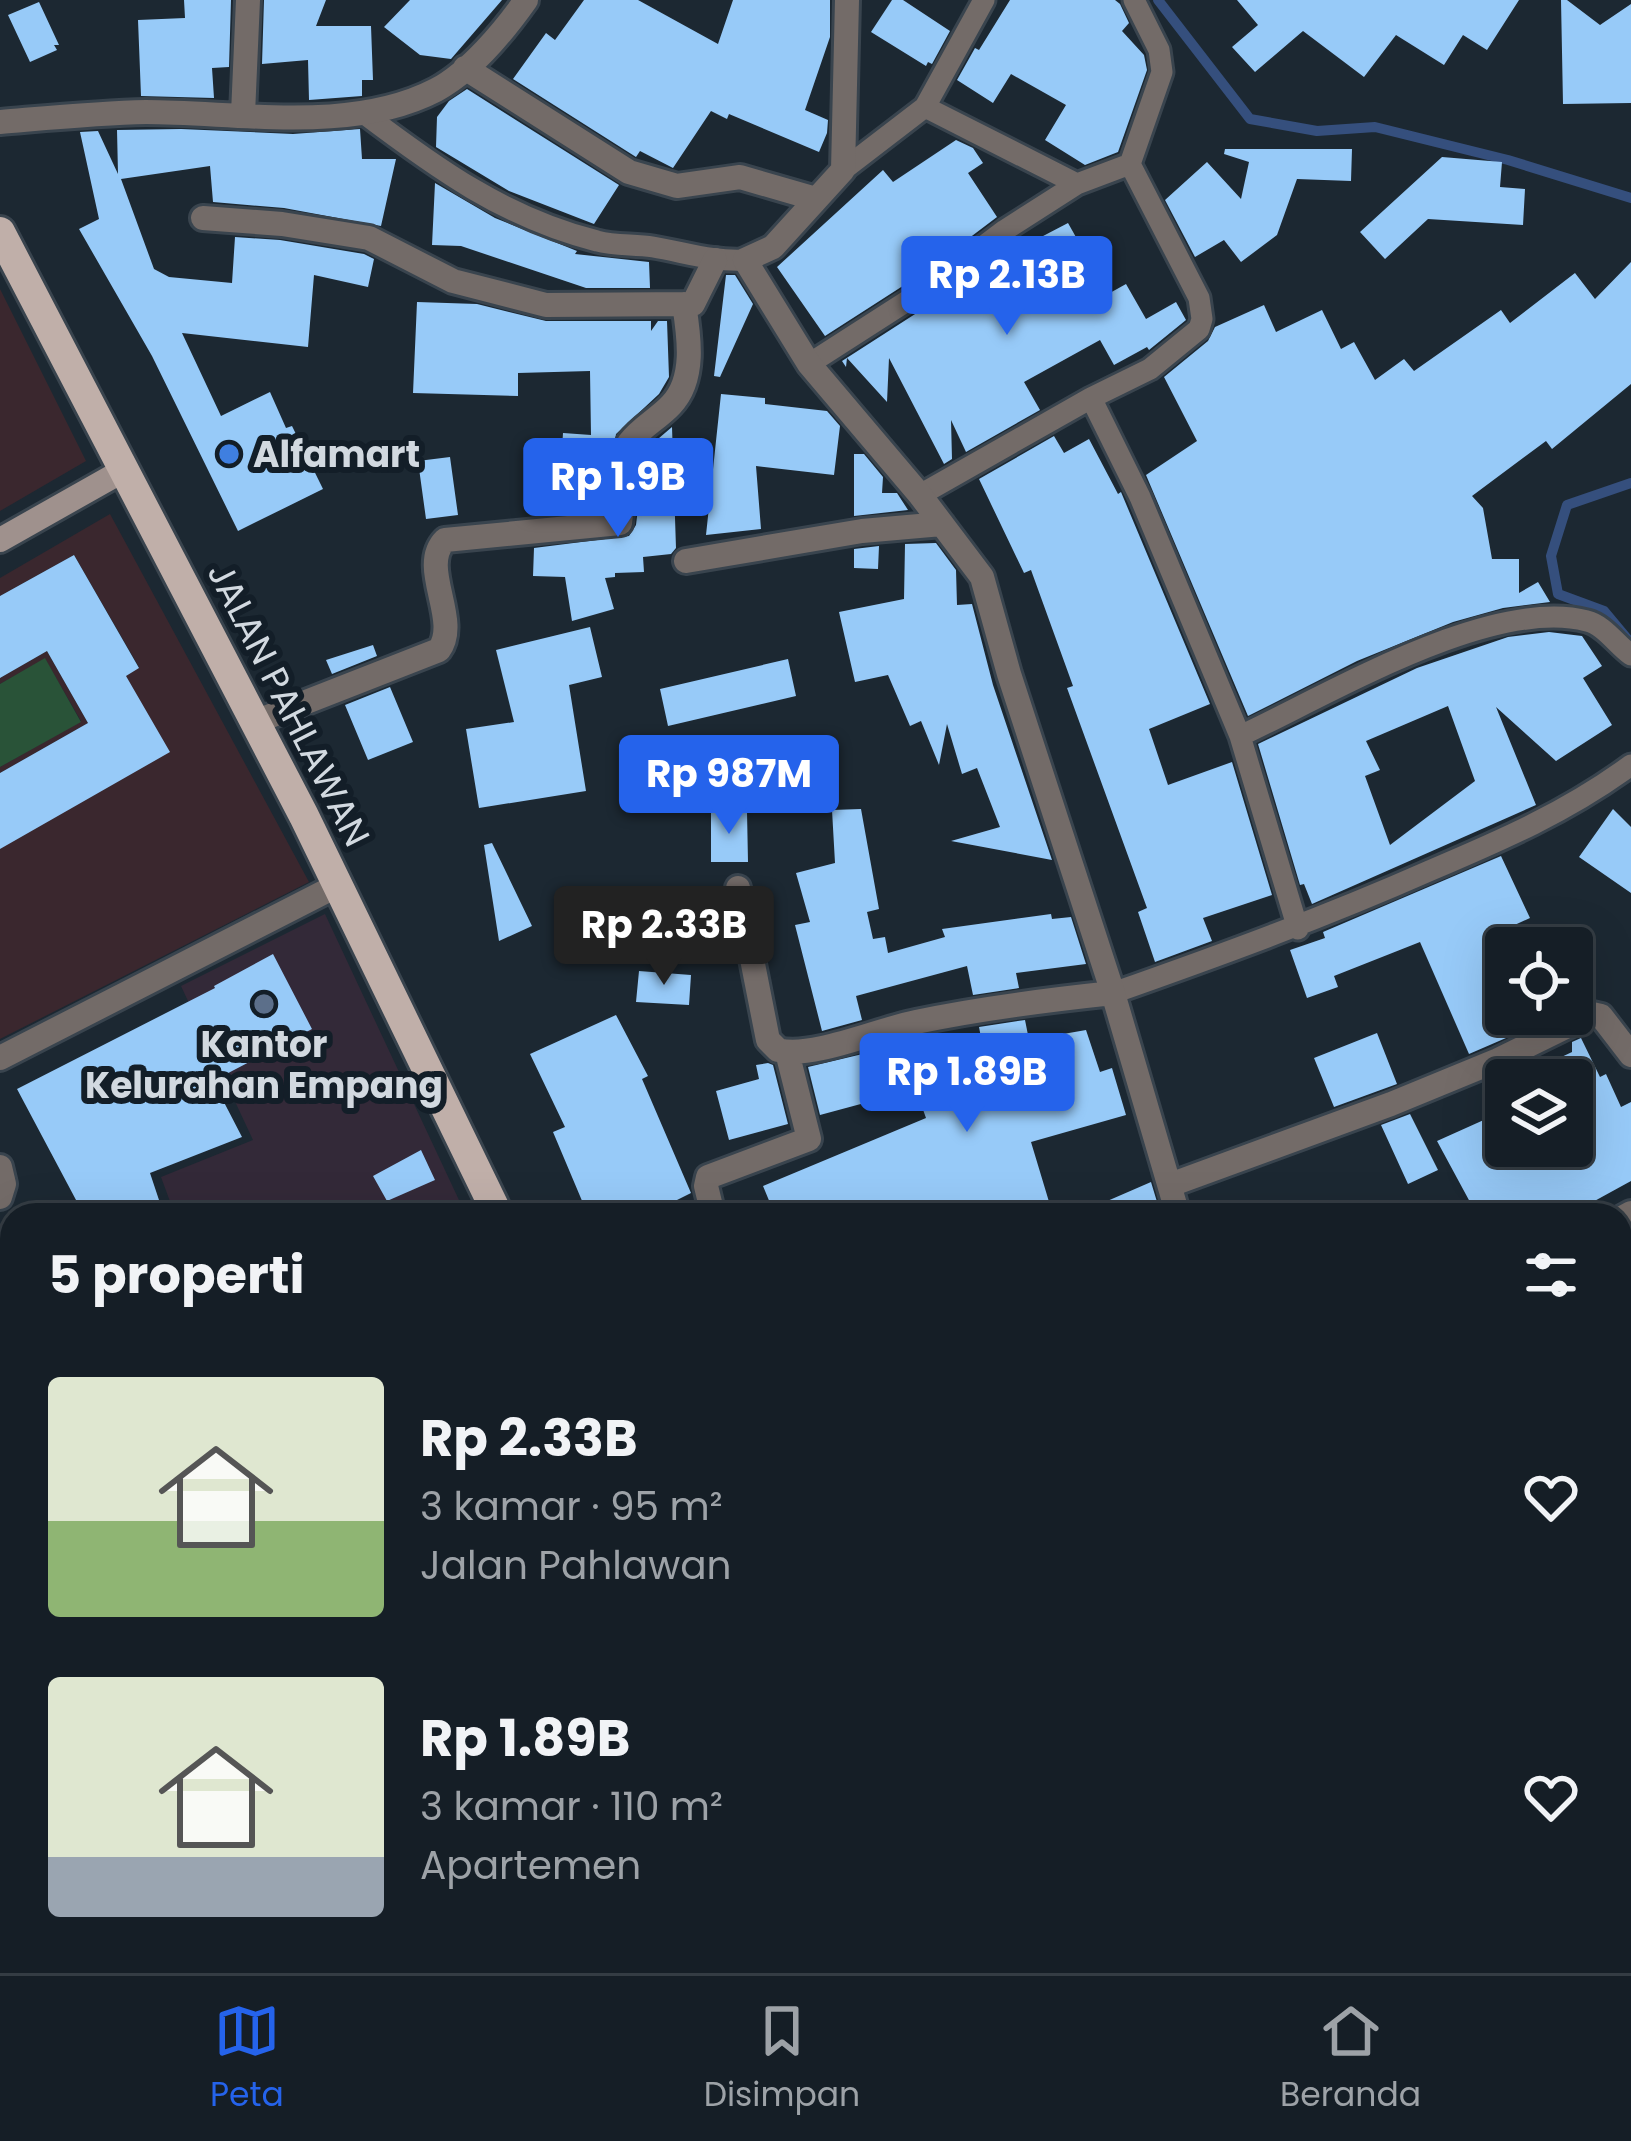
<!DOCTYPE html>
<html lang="id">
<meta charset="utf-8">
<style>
:root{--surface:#151e26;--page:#222b32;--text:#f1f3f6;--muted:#9da2a7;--line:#343c43;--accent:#2563eb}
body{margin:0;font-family:Poppins,sans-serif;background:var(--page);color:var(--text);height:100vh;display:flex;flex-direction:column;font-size:45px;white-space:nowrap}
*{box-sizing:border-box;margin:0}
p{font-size:39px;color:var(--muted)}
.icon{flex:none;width:66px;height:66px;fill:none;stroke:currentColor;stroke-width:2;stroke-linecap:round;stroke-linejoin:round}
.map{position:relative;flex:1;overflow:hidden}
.panel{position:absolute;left:0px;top:1203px;width:1632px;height:771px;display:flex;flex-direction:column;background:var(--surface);border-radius:36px 36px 0 0;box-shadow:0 12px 48px #0002,0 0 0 3px var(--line)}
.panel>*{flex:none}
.controls{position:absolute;left:1485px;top:927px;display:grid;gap:24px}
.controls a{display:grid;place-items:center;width:108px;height:108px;border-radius:12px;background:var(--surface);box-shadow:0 12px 48px #0002,0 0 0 3px var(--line);font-size:60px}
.price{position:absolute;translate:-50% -102px;padding:0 27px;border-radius:12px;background:var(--accent);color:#fff;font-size:39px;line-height:78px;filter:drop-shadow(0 3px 6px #0008)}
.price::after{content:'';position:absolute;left:50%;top:72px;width:36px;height:27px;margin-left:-18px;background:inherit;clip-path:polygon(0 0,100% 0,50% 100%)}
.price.current{background:#222;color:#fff}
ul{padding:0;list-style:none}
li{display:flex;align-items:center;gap:36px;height:300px;padding:0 48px}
li span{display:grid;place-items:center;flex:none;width:336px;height:240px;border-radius:12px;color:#555}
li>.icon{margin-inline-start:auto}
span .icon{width:144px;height:144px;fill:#fffc;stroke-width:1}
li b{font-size:51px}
h2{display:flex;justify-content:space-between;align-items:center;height:144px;padding:0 48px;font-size:51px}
.tab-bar{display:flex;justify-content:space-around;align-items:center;height:168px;border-top:3px solid var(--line);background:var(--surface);font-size:33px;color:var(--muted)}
.tab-bar a{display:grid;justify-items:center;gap:6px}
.tab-bar .current{color:var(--accent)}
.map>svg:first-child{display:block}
.commercial{fill:#332938}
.education{fill:#3a272e}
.green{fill:#295338}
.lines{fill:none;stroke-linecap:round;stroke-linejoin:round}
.stream{stroke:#354f7d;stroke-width:10}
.building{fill:#97caf8;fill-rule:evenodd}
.lane-casing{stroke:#39444e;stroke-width:27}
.street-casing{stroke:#39444e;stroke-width:30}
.secondary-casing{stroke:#39444e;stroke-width:30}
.primary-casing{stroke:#39444e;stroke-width:36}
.lane{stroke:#736b68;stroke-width:21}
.street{stroke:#736b68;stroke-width:24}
.secondary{stroke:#9f918d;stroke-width:24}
.primary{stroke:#c0afa9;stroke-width:30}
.shop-dot{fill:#3f7fe0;stroke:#131e28;stroke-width:4.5}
.service-dot{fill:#5c6f8a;stroke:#131e28;stroke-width:4.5}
.labels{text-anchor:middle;stroke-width:12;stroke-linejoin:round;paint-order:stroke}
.poi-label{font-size:36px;font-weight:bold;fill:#d2d9e0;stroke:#131e28;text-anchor:start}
.street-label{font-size:36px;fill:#d2d9e0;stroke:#131e28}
</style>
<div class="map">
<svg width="1631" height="1973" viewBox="0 0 1631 1973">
<rect width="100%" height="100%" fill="#1c2832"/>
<!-- commercial -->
<path class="commercial" d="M325 914 466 1215H175L161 1177 253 1140 181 986Z
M622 1962H920L930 1973H627Z"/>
<!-- education -->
<path class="education" d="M0 289 86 461 0 511Z
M110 514 309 882 0 1039V849L126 676 139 667 74 555 0 596V578Z
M47 651 88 723 0 773V767L81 721 45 659 0 684V678Z"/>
<!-- green -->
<path class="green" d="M45 658 81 722 0 767V684Z
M1620 1444 1631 1460V1747L1620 1755Z
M12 1860V1962H316L322 1973H0V1867Z"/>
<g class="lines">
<!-- stream -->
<path class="stream" d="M1158 0 1250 119 1317 131 1375 127 1508 160 1631 198
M1629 641 1604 611 1558 594 1551 556 1567 505 1631 483"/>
</g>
<!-- building -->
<path class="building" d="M184 0H231L229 67 212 68 214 98 141 96 138 20 185 18Z
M264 0H326L316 26H371L373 80H362V96L309 100 308 60 262 64Z
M410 0H502L451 59 420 55 384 27Z
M584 0H638L718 44 733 0H830V37L805 110 828 120 827 133 819 152 729 114 727 119 711 111 673 168 640 151 636 157 513 79 546 33 555 40Z
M892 0H903L950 31 932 64 928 62 926 66 871 32Z
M1010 0H1115L1120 4 1129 23 1122 31 1144 55 1147 70 1118 152 1085 165 1045 140 1066 105 1011 74 993 103 957 80 975 48 979 50Z
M1237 0H1519L1487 50 1463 35 1444 65 1396 35 1364 77 1303 31 1255 72 1232 47 1258 25Z
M1561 0H1567L1600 25 1631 4V103L1563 104Z
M39 2 59 45H54L57 50 30 62 8 15Z
M467 89 619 185 594 224 509 191 436 147 437 117 449 101Z
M181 129 293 134 360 129 362 159H396L381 226 284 208 213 202 210 166 121 179 154 269 169 277 232 283 235 237 280 240 364 254 374 259 368 287 314 275 308 347 182 333 221 416 270 392 286 428 292 426 323 489 238 531 152 356 79 229 99 219 80 132 98 131 118 174 117 130Z
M956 140 973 148 983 163 968 173 997 217 923 273 825 336 777 267 883 170 893 182Z
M1225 149H1352L1351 181 1297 179 1277 235 1241 262 1224 240 1195 257 1165 200 1207 162 1241 199 1249 162 1224 154Z
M1442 157 1502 162 1500 187 1525 189 1523 225 1428 219 1385 259 1360 232Z
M435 183 495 218 577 251 575 254 649 262 650 288H586L461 246 432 245Z
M1068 223 1108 294 1126 284 1146 319 1176 302 1186 320 1149 350 1147 347 1114 365 1100 340 1024 382 1040 410 966 452 951 420 952 459 944 464 889 358 887 402 847 358 846 367 842 361 940 298 1013 242 1022 247Z
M1631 262V384L1552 449 1546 441 1472 496 1483 508 1492 559H1519V593L1538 582 1550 602 1503 608 1453 622 1357 661 1248 716 1146 475 1197 441 1164 377 1208 341 1215 327 1264 305 1276 332 1322 310 1341 349 1354 342 1375 380 1404 359 1414 371 1501 310 1510 323 1575 273 1595 299Z
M726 275H735L753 304 720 377 714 376Z
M417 302 477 304 546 321H651V331L658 321H667L669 377 659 394 616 434 605 508 558 512 563 433 591 435 590 371 518 373V396L413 393Z
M721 394 765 398V404L827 411 840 426 834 475 756 466 761 529 706 535Z
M672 427 676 548 671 554 643 557 644 572 615 573V577L605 578 614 609 572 621 565 577 533 576 534 548 629 536 636 525 645 450Z
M1054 436 1064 453 1089 439 1118 494 1121 492 1210 704 1149 729 1168 785 1232 762 1272 895 1203 918 1212 941 1155 962 1138 912 1147 908 1067 688 1073 686 1031 570 1024 573 979 479Z
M854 454H864L883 477 882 493H897L908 510 854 516Z
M450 457 458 515 426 519 418 461Z
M936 543 956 570 957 605 972 604 993 685 1052 860 951 841 1000 827 977 768 962 774 947 724 939 765 921 721 910 726 888 675 855 682 839 612 904 599 905 544Z
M879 546 878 569 854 568V549Z
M74 555 139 668 126 676 170 752 0 849V773L88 723 47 651 0 678V596Z
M590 627 602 677 569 685 586 791 479 808 466 729 514 722 496 650Z
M1549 632 1582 636 1602 666 1583 678 1612 725 1556 761 1496 707 1536 805 1312 904 1304 884 1300 885 1258 744 1417 668 1508 637ZM1448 706 1475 781 1390 845 1365 776 1380 770 1366 741Z
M373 645 377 656 332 674 326 660Z
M788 659 796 696 668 726 660 689Z
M390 687 413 742 368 760 345 705Z
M861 809 879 909 867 912 873 939 885 937 888 953 945 937 942 929 1051 914 1052 919 1071 917 1086 964 1016 973 1019 988 973 995 967 966 856 996 862 1020 822 1031 795 925 810 922 796 873 835 863 832 810Z
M1613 809 1631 827V893L1579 857Z
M711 812H747L748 862H711Z
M492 843 532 926 499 941 484 845Z
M1501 856 1530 918 1484 939 1506 990V1038L1469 1054 1420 942 1334 976 1338 987 1307 998 1290 950 1325 938 1323 932Z
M273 954 312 1029 213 1081 242 1137 150 1173 164 1215H84L17 1089 215 988 214 986Z
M639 971 691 975 689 1005 636 1002Z
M616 1015 648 1076 642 1079 691 1193 677 1200 684 1215H588L553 1132 565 1127 530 1054Z
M1025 1020 1029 1040 1086 1030 1100 1072 1112 1068 1126 1115 1031 1142 1053 1215H775L763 1186 926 1118 909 1070 984 1053 979 1027Z
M1377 1033 1397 1084 1334 1107 1314 1058Z
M1581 1038 1600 1077 1606 1074 1621 1107 1631 1102V1181L1569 1215H1477L1437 1141 1506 1110V1146H1572V1132L1582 1127 1572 1107V1080H1513L1572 1052V1042Z
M871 1052 883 1098 820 1115 808 1067Z
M768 1063 773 1065 788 1124 729 1140 716 1091 759 1079 756 1065Z
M1410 1114 1438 1170 1408 1184 1381 1125Z
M421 1150 435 1180 387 1201 373 1176Z
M1151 1182 1161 1215H1075Z"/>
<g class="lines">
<defs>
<path id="lane" d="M925 107 984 0
M362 112C436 168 505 218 597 241 615 246 634 244 653 247 684 252 713 262 745 260
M843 170 925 107 1077 184
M809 364 932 285 1005 230 1077 184 1130 164 1162 72 1159 50 1134 0
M1091 398 1140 497 1240 736 1298 929
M920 495 1091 398 1150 369 1199 329 1202 319 1199 298 1130 164
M1240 736C1328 695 1492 596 1587 621 1604 625 1617 645 1631 655
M1113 993C1221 955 1325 917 1429 871 1502 840 1567 812 1631 765
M983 1973 993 1962"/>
<path id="street" d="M847 0 843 170 773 247 745 260 809 364 920 495 982 577 1009 674 1113 993 1178 1215
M465 68 629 172 677 186 740 177 816 199
M243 114 248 0
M0 122C48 118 98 113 146 112 238 112 351 134 436 90 470 72 504 31 526 0
M203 218 282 224 369 238 453 281 546 305 693 304 715 260
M686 561 862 531 942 524
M255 722 439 650C461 620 418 567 445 540L620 523 629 443C641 427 658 419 671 405 696 379 689 336 684 304
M738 888 768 1040 778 1050C812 1059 880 1029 916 1022 982 1008 1047 1000 1113 993
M0 1058 338 885
M0 1167 4 1184 0 1197
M1170 1185 1391 1104 1498 1060 1592 1014 1601 1016 1631 1055
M713 1215 706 1186 708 1177 809 1139 787 1052
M1620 1219 1631 1213
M0 1629 12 1654
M0 1791 12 1784
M1620 1925 1631 1934
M1613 1973 1631 1949"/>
<path id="secondary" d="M0 540 124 470"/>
<path id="primary" d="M0 232 304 816 498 1215
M956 1962 968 1973"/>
</defs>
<!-- lane casing -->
<use href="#lane" class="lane-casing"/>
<!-- street casing -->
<use href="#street" class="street-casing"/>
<!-- secondary casing -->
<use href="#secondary" class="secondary-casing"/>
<!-- primary casing -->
<use href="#primary" class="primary-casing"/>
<!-- lane -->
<use href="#lane" class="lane"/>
<!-- street -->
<use href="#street" class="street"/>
<!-- secondary -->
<use href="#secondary" class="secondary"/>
<!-- primary -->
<use href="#primary" class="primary"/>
</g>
<!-- markers -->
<circle class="shop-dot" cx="229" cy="454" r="12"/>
<circle class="service-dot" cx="264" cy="1004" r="12"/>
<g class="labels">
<!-- poi labels -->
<g class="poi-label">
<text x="253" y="467">Alfamart</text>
<text x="264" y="1057" text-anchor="middle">Kantor<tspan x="264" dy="41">Kelurahan Empang</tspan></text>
</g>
<!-- street labels -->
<g class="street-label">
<text transform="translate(289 704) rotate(63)" y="13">JALAN PAHLAWAN</text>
</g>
</g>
</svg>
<div class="controls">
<a><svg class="icon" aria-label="locate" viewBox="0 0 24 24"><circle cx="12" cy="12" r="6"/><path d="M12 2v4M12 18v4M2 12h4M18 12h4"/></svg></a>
<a><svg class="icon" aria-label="layers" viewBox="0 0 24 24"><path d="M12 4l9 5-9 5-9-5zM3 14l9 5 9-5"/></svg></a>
</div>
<b class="price" style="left:1007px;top:338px">Rp 2.13B</b>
<b class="price" style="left:618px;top:540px">Rp 1.9B</b>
<b class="price" style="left:729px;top:837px">Rp 987M</b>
<b class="price current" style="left:664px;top:988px">Rp 2.33B</b>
<b class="price" style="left:967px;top:1135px">Rp 1.89B</b>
<section class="panel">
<h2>5 properti<svg class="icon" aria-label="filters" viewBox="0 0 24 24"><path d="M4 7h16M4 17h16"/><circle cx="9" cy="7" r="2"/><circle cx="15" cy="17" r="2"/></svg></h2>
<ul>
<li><span style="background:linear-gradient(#dfe7d0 60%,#8fb573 0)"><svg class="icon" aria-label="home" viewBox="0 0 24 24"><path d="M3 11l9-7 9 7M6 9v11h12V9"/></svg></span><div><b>Rp 2.33B</b><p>3 kamar · 95 m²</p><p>Jalan Pahlawan</p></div><svg class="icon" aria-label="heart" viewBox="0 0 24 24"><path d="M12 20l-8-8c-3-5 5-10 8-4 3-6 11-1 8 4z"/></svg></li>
<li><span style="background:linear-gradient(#dfe7d0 75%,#9aa5b1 0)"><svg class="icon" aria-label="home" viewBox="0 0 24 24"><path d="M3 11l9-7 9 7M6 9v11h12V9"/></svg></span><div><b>Rp 1.89B</b><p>3 kamar · 110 m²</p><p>Apartemen</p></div><svg class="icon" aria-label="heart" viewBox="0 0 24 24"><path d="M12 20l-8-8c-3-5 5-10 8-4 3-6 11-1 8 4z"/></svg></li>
</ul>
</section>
</div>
<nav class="tab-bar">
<a class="current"><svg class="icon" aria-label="map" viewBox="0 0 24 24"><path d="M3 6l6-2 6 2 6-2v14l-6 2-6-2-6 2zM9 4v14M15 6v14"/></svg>Peta</a>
<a><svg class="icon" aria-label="saved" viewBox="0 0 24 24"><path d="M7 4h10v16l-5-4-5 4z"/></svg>Disimpan</a>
<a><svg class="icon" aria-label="home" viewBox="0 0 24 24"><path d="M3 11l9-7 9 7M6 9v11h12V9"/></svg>Beranda</a>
</nav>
